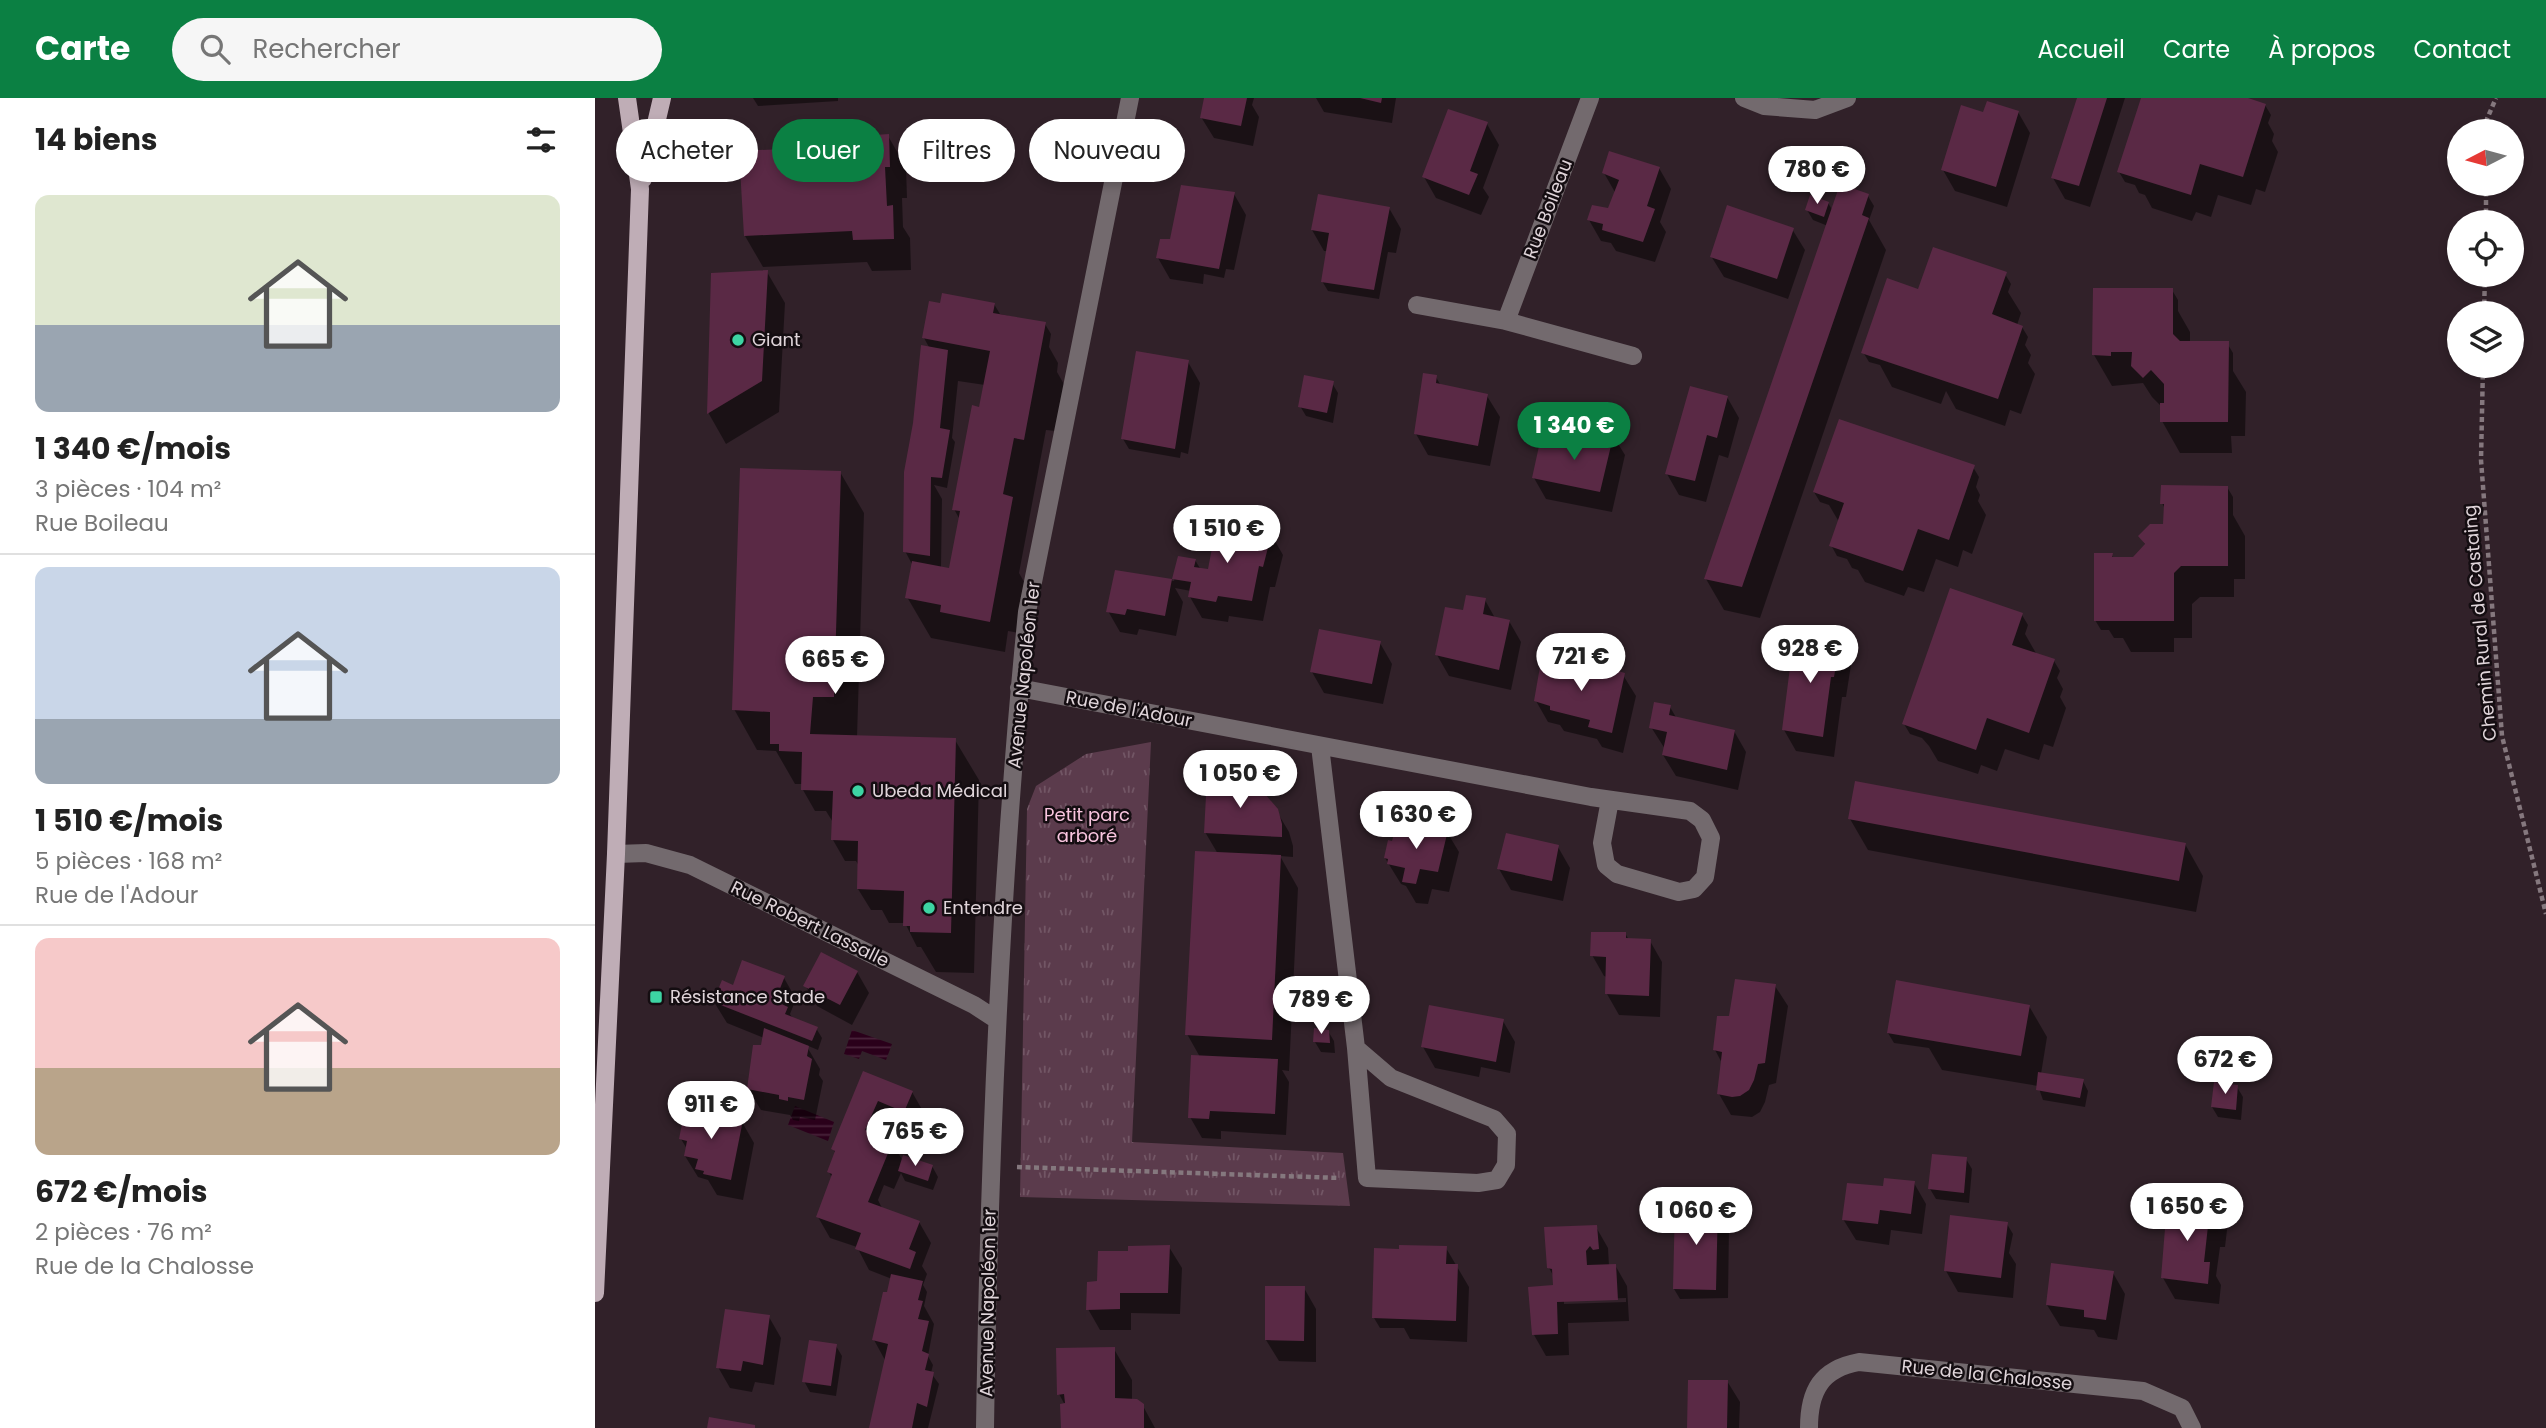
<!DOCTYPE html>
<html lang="fr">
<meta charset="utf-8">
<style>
:root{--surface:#fff;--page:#f6f6f6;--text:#222;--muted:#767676;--line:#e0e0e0;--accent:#0b8043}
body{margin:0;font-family:Poppins,sans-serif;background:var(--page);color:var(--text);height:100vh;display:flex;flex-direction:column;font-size:26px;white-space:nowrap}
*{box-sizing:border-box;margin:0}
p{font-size:23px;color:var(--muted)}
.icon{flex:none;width:38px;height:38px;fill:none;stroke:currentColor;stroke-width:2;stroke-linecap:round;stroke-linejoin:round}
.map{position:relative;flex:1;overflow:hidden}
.sheet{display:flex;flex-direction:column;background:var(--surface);width:595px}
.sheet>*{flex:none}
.guide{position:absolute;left:21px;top:21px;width:665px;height:63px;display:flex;gap:14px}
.needle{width:46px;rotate:264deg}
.fabs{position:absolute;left:1852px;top:21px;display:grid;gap:14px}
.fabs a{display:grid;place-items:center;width:77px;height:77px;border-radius:50%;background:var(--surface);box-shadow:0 4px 10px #0003;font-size:35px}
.price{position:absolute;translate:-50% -60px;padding:0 16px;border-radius:24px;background:#fff;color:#222;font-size:23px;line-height:46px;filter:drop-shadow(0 2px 4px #0008)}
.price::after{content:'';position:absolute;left:50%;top:42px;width:21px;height:16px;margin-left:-10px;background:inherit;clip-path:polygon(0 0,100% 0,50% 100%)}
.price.current{background:var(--accent);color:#fff}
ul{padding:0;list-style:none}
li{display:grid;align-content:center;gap:14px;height:371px;padding:0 35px}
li+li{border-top:2px solid var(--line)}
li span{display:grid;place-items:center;height:217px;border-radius:14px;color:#555}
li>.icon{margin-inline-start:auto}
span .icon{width:126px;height:126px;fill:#fffc;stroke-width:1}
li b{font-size:30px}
h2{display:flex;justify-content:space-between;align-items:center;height:84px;padding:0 35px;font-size:30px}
.chip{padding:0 24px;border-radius:32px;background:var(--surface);box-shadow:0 4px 10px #0003;font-size:24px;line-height:63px}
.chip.current{background:var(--accent);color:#fff}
header{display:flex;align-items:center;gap:42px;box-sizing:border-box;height:98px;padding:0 35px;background:var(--accent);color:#fff}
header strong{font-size:33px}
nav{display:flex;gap:38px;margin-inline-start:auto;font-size:24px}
.search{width:490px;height:63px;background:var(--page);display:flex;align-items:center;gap:18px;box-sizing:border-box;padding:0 24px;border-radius:38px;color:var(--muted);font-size:26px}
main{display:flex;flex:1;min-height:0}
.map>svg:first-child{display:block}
.grass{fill:url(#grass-tufts)}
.water{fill:url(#water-rules)}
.shadow{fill:#0007;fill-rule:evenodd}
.building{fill:#5a2945}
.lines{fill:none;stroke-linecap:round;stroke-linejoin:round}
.path{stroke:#85787e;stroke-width:4.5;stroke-dasharray:5 3.5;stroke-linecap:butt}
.minor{stroke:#736a6e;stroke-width:18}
.major{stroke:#bfadb6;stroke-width:18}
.poi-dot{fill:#3dd4a3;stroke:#140d11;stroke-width:2.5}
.labels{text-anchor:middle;stroke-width:5;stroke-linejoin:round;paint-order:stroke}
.street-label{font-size:18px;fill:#e0d5da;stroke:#140d11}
.poi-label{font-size:18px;fill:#e0d5da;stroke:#140d11;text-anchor:start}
.park-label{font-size:18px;fill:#f9c5df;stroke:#140d11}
</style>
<header>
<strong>Carte</strong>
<div class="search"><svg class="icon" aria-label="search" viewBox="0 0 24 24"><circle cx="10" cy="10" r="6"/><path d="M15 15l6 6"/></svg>Rechercher</div>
<nav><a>Accueil</a><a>Carte</a><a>À propos</a><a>Contact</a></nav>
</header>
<main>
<section class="sheet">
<h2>14 biens<svg class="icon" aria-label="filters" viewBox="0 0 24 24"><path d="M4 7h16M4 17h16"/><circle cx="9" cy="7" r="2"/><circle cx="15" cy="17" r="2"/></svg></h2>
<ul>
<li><span style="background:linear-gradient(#dfe7d0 60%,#9aa5b1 0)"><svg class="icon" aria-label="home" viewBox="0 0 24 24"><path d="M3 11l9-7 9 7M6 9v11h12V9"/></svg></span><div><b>1 340 €/mois</b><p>3 pièces · 104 m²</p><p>Rue Boileau</p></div></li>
<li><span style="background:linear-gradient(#c9d6e8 70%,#9aa5b1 0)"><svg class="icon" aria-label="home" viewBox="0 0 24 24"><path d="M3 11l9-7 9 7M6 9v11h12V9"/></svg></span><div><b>1 510 €/mois</b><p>5 pièces · 168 m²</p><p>Rue de l'Adour</p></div></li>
<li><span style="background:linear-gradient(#f6c9c9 60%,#b9a48a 0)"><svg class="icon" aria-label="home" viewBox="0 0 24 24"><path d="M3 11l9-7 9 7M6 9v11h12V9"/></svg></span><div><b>672 €/mois</b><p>2 pièces · 76 m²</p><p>Rue de la Chalosse</p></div></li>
</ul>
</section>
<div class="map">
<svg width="1951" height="1330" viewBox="0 0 1951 1330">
<defs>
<pattern id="grass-tufts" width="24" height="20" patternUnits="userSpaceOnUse" patternTransform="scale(1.75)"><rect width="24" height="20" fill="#5b3b4c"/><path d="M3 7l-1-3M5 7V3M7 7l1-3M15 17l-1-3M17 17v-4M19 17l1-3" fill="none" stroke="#725665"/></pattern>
<pattern id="water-rules" width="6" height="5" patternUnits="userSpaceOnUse" patternTransform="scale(1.75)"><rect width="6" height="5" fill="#2a001a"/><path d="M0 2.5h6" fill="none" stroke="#49243b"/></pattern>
</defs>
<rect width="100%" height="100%" fill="#312129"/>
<!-- grass -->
<path class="grass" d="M556 644 537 1044 748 1055 755 1108 425 1099 432 711 441 688 491 656Z"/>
<!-- water -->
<path class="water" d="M257 932 297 946 291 962 267 953 264 961 249 956Z
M200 1008 239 1024 233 1043 193 1027Z"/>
<!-- shadow -->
<path class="shadow" d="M158 0H243V3L163 8Z
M610 0H659L657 7 664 19 658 48 619 40 606 19Z
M721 0H801L797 25 729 14Z
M1484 0H1530L1495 109 1470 101 1458 80Z
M1547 0H1651L1670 7 1676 17 1673 25 1679 36 1677 43 1683 54 1670 94 1661 91 1656 107 1623 97 1616 119 1601 114 1597 123 1557 110 1550 97 1544 95 1540 87 1530 84 1524 74Z
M1423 14 1435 35 1412 109 1360 93 1348 72 1389 16Z
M892 26 904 47 888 90 894 99 886 117 841 100 829 79Z
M293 38 311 69 312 100H307L308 129 315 140 316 172 277 173 272 164 168 169 150 138 254 50Z
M1064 70 1076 91 1065 124 1071 134 1060 164 1021 153 1016 145 1006 143 994 122 1014 112 1021 96 1009 75Z
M639 96 651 117 639 172 631 171 629 180 609 176 608 186 575 181 563 160 577 143Z
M1273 98 1279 108 1274 122 1291 152 1165 520 1129 512 1111 481 1233 128 1218 122 1212 112 1233 105 1238 113Z
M794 110 806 131 801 155 793 154 784 201 733 193 727 183 732 153H729L717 132Z
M1197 131 1210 152 1193 201 1129 179 1116 158Z
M172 174 190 205 184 314 131 346 114 316 118 177Z
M1410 176 1416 186 1413 194 1426 215 1422 227 1427 229 1433 239 1430 247 1436 257 1433 265 1440 276 1426 316 1415 312 1410 328 1361 311 1351 293 1346 306 1297 289 1285 267 1274 264 1268 254 1324 193Z
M1577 192 1583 202V213L1595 234V245H1632L1638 255V273L1651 294 1650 338H1636L1637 355H1585L1567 323V309L1557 299 1548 285 1517 288 1499 257Z
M399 206 405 216 450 226 456 236 454 249 463 265 462 274 470 288 461 333 451 332 431 438 424 475 432 489 424 535 413 533 410 554 336 540 312 499 318 468 310 453 335 251 329 240ZM363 283 390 287 359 411 365 422 356 472 346 470 347 401 339 387 352 390 360 344 357 340Z
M593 264 605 285 593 356 586 354 585 360 534 351 528 341Z
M841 279 846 288 892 298 905 319 895 368 833 357 821 336Z
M737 285 743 295 738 325 711 318 705 308Z
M1132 299 1144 320 1133 360 1124 357 1111 404 1084 397 1072 376Z
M1017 336 1030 357 1017 414 951 401 939 380 998 350Z
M1378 369 1384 379 1381 389 1385 397 1383 403 1391 417 1377 456 1368 452 1363 469 1341 461 1329 494 1313 489 1309 498 1270 484 1263 472 1257 470 1252 461 1242 458 1236 447 1244 424 1234 407 1225 404 1219 394Z
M245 374 269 415 262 639 360 642 384 682 379 875 341 874 326 849H322L310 825H294L287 812H276L263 791 264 768 261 763H250L238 742 239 726 231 713H220L208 692V686H200L181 653 162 652 139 611Z
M1632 389 1638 399V417L1650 438V481H1639V499H1605L1597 506V540H1579V554H1536L1528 540H1519L1514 532H1506L1500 522 1516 457 1519 460H1538L1551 448 1545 439 1570 428V411L1567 405Z
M676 436 688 457 680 489H675L668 523 634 518 633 524 607 520 595 499 596 493 580 490 588 504 581 538 544 531 542 537 525 534 513 513 521 474 579 483 584 460 600 462 606 472 614 473Z
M890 502 900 520 914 523 926 544 916 592 854 578 842 557 870 514Z
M1427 517 1433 527 1430 536 1442 557 1459 563 1465 573 1462 580 1468 591 1465 599 1471 610 1458 649 1449 646 1444 662 1410 651 1402 673 1386 667 1383 676 1343 663 1334 648 1327 640 1315 636 1309 626Z
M785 545 797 566 788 606 729 595 717 574Z
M1243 546 1256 567 1251 599H1247L1239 659 1201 653 1189 632Z
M1028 577 1041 598 1028 655 1007 649 1002 641 969 633 965 627 953 624 941 603 1004 578Z
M1075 609 1082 621 1139 633 1151 654 1143 692 1081 678 1068 657 1070 651 1056 629Z
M681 712 694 734 698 748V759L685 758 703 790 694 973 687 972 694 984 691 1037 626 1033V1041L607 1040 595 1019 605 959 592 936 623 756 610 734Z
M1255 721 1590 746 1608 778 1601 814 1273 752Z
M852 734 864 754 854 794 837 791 833 806 821 805 811 788 806 786 790 760 828 738Z
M963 749 975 770 968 803 916 792 904 771Z
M1030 835 1034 842 1055 843 1067 864 1065 919 1024 917 1012 896V879L1009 878 997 857Z
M262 874 274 895 257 927 222 908 210 887Z
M189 880 201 901 195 916 198 921 221 930 227 940 223 952 211 947 225 971 224 977 228 983 220 1022 205 1019 204 1023 198 1022 195 1017 166 1012 153 991 169 940 132 925 119 904 139 889Z
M1180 888 1193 908 1181 985 1174 987 1170 1004 1165 1014 1157 1019 1136 1017 1124 996 1127 965 1120 952 1136 920Z
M1434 908 1452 939 1446 976 1488 983 1493 993 1490 1009 1448 1002 1443 988 1347 972 1334 950 1299 945 1293 935Z
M908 923 920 944 915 975 886 969 884 979 840 970 828 949Z
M733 933 739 943 740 955 726 954 720 944Z
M269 975 317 994 329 1015 321 1034 295 1023 287 1041 297 1045 308 1063 337 1068 343 1079 338 1092 310 1083 306 1075 299 1091 289 1087 283 1102 288 1112 324 1124 336 1145 327 1168 332 1176 328 1187 332 1194 329 1208 339 1226 333 1258 338 1267 336 1275 344 1286 333 1330H276L291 1264 279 1242 297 1181 274 1172 262 1149 235 1140 223 1119 237 1080 234 1074 241 1056 238 1051Z
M1642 989 1648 999 1646 1022 1623 1019 1617 1009Z
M98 1001 107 1016 147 1024 159 1045 148 1102 122 1097 113 1082 103 1079 90 1058 92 1051 86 1041Z
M1371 1061 1377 1071 1374 1105 1341 1101 1335 1091Z
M1319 1085 1331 1106 1327 1136 1296 1132 1294 1147 1261 1142 1248 1121 1290 1090Z
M1122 1108 1134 1129 1133 1200 1085 1201 1079 1191Z
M1620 1112 1632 1132 1630 1149H1625L1621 1178 1626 1187 1624 1206 1580 1201 1568 1180Z
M1412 1126 1418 1136 1414 1155 1421 1166 1418 1200 1363 1194 1351 1173Z
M1001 1129 1013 1150 1014 1168 1020 1167 1032 1188 1034 1223 973 1225 974 1257 951 1258 939 1237 960 1189 959 1179 954 1170ZM1031 1200V1204L969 1206V1202Z
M574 1149 587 1170 585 1216 536 1215V1232H505L493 1211 504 1185 535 1155Z
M851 1150 874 1189 872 1244 815 1241 809 1230H785L779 1220 805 1153Z
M1518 1175 1530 1196 1522 1242 1503 1239 1499 1232 1465 1228 1452 1207Z
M709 1190 721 1211V1264L684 1263 671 1242Z
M174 1219 186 1240 179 1287 160 1284 157 1294 135 1290 123 1269Z
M241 1248 247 1258 241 1298 215 1294 209 1283Z
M519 1251 537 1282V1303L548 1308 560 1330H468L470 1307 464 1296Z
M1132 1283 1145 1304 1144 1330H1094Z"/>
<!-- building -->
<path class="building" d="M609 0H652L646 28 605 20Z
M765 0H787L786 5Z
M1482 0H1512L1484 88 1456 80Z
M1546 0H1653L1671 6 1648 79 1605 66 1596 97 1522 74Z
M1392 3 1424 13 1401 89 1346 72 1366 7 1388 14Z
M853 11 893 24 875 73 883 76 874 97 827 79Z
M294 36 295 69H290L292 108 298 107 299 141 258 142 257 133 149 138 144 53 252 48V39Z
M1014 53 1065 69 1052 108 1060 111 1048 144 1007 132 1008 126 992 122 997 107 1013 110 1024 82 1007 75Z
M1245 86 1274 96 1267 117 1274 120 1147 489 1109 481Z
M586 87 640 94 624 171 561 160 565 141H575Z
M723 96 795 109 779 192 726 184 734 135 716 132Z
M1215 97 1234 104 1229 119 1210 112Z
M1132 107 1199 130 1182 181 1115 159Z
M1338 149 1412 174 1397 216 1428 228 1403 301 1266 255 1292 180 1323 191Z
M173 172 167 283 112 316 116 175Z
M1498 190H1578V236L1585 243H1634L1633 324H1565V305H1569V286L1556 272 1548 280 1536 268 1537 254H1516V258L1497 257Z
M347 195 400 205 398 215 451 224 429 342 419 340 408 396 418 399 395 524 345 514 346 507 310 500 317 463 354 470 365 413 357 412 377 307 384 309 395 253 327 240 334 203 345 205Z
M326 247 353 252 345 330 355 332 347 380 336 379 335 458 308 454 309 374 318 325Z
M541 253 594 262 580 351 526 341Z
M828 275 842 277 841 285 893 296 883 348 819 336Z
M709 277 739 283 732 315 703 309Z
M1095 288 1133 298 1122 340 1112 337 1100 383 1070 376Z
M1244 321 1380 367 1354 442 1323 431 1308 473 1234 448 1249 405 1218 394Z
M1001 331 1019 335 1005 394 937 380 946 339 997 348Z
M145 370 246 373 239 599H218L215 636 361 640 356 835 315 834V828H308L309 793 262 791 263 743 236 742 238 693 206 692 207 654 184 653V646H175V614L137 612Z
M1566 387 1633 388V468H1586L1579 475V523H1499V455H1518L1517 459H1538L1550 446 1543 438 1555 426H1568L1569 406H1565Z
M622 424 677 434 668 469 664 468 657 503 623 498 621 504 593 499 596 484 577 481 583 458 601 461 599 469 613 471Z
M520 472 577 481 570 518 532 511 530 517 511 514Z
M1355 490 1428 515 1417 547 1460 561 1434 635 1392 620 1381 652 1307 626Z
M871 497 891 500 888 516 915 522 904 572 840 557 850 509 868 512Z
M724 531 786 543 777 586 715 574Z
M1199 538 1245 544 1239 579H1236L1228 639 1187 632Z
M946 563 1003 576 1006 568 1030 575 1017 635 993 629 995 622 955 612V608L939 603Z
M1059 604 1076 607 1074 617 1140 632 1132 672 1067 657 1072 634 1054 630Z
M612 679 659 688 669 695 683 711 687 726V739L609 735Z
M1260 683 1591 745 1584 783 1253 721Z
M830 727 853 732 843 774 825 771 821 786 807 784 810 770 792 766 793 761 789 760 793 742 797 743 800 731 827 736Z
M911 735 964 747 957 783 902 771Z
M600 753 686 757 677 942 590 937Z
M996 834H1031V840L1056 841 1054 898 1010 896 1011 859 995 858Z
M226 854 263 873 245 907 208 888Z
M147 862 190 878 180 903 193 909 190 916 223 929 217 943 118 904 127 882 138 887Z
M1140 881 1181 886 1170 965 1163 966 1159 982 1154 992 1145 998 1137 999 1122 996 1127 954 1118 952 1122 918H1134Z
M1301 882 1435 907 1426 958 1292 935Z
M834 907 909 921 901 964 826 949Z
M169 930 214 948 212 958 217 961 209 1002 193 999V1003L184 1001V997L152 991 158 947H166Z
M719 930 734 932 735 945 718 944Z
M596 957 683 961 680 1016 615 1013 614 1021 593 1020Z
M268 973 318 993 309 1014 283 1003 270 1032 298 1043 273 1104 325 1123 314 1151 321 1154 315 1171 260 1151 266 1135 221 1119 237 1076 232 1074 240 1053 236 1051Z
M1443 974 1489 981 1485 1000 1441 992Z
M1619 984 1643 987 1641 1012 1616 1009Z
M93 996 100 999 97 1012 148 1022 136 1082 108 1076 109 1073 100 1071 103 1061 89 1058 92 1043 84 1041Z
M1337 1056 1372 1059 1369 1095 1333 1091Z
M308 1057 338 1067 333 1083 303 1073Z
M1289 1080 1320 1083 1316 1116 1285 1112 1283 1126 1247 1122 1252 1085 1288 1088Z
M1080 1106H1123L1121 1192 1078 1191Z
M1572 1106 1621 1110 1619 1129 1613 1128 1609 1164H1615L1613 1186 1566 1180Z
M1355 1117 1413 1124 1406 1180 1349 1173Z
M1002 1127 1004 1151 998 1152 995 1148 991 1153 992 1167 1021 1166 1023 1202 962 1204 963 1236 937 1237 933 1189 958 1187 957 1171 952 1170 949 1129Z
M575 1147 573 1195H525V1211L491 1212 492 1184 502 1183 503 1153H533V1148Z
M804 1147 852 1148 851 1166H863L861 1223 777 1220 779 1150 804 1151Z
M1456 1165 1519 1173 1511 1222 1489 1219V1212L1451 1207Z
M296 1176 328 1183 323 1202 328 1203 323 1221 334 1223 327 1253 334 1256 330 1272 339 1274 332 1309 322 1305 317 1330H274L293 1246 277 1242 288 1194H292Z
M670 1188H710L709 1243 670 1242Z
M130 1211 175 1217 168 1267 148 1263 146 1273 121 1270Z
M214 1242 242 1246 236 1288 207 1284Z
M520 1249V1300L542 1301 549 1306V1330H466L465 1306 470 1305 469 1296 462 1297 461 1250Z
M1093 1282H1133L1132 1330H1092Z
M114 1319 160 1327V1330H112Z"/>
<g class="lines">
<!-- path -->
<path class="path" d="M1892 33V21L1901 0
M1891 124V86
M1889 215 1890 177
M1888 268 1886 362 1907 638 1951 816
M422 1069 745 1080"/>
<!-- minor -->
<path class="minor" d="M1149 0 1169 8 1220 12 1252 0
M822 207 911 223 1038 258
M911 223 995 0
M424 590 996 699 1095 713 1107 722 1116 740 1110 779 1099 791 1084 794 1022 776 1011 767 1007 745 1015 702
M725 648 761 950 772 1080 883 1085 902 1082 911 1067 912 1036 899 1021 796 980 761 950
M21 756 51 755 95 767 379 907 402 922
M390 1330C394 1058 405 785 432 514L535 0
M1214 1330C1214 1293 1226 1271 1264 1264L1548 1293 1587 1310 1597 1330"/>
<!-- major -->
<path class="major" d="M48 81 67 0
M0 1195 21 756 45 91 32 0"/>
</g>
<!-- markers -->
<g class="poi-dot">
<circle cx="143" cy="242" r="7"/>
<circle cx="263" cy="693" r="7"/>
<circle cx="334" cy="810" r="7"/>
<rect x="54" y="892" width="14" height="14" rx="3.5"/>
</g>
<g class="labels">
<!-- street labels -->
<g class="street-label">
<text transform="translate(953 111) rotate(-69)" y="6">Rue Boileau</text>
<text transform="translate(1885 525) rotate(-95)" y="6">Chemin Rural de Castaing</text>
<text transform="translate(429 577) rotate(-84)" y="6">Avenue Napoléon 1er</text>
<text transform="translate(534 611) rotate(11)" y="6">Rue de l'Adour</text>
<text transform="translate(215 826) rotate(26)" y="6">Rue Robert Lassalle</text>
<text transform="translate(393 1205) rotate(-89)" y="6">Avenue Napoléon 1er</text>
<text transform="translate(1392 1277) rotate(6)" y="6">Rue de la Chalosse</text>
</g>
<!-- poi labels -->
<g class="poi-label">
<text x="157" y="248">Giant</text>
<text x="277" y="699">Ubeda Médical</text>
<text x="348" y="816">Entendre</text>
<text x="75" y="905">Résistance Stade</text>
</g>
<!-- park labels -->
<g class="park-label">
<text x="492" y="723">Petit parc<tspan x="492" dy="21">arboré</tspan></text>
</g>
</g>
</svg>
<div class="fabs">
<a><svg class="needle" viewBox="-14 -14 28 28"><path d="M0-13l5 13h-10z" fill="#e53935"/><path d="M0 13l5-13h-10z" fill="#767676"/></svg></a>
<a><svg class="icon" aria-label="locate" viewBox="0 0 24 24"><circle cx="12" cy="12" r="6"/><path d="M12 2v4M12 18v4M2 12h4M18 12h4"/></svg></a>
<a><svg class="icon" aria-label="layers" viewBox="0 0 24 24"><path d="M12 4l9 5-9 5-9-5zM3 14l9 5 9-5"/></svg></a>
</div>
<b class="price" style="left:1222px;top:108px">780 €</b>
<b class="price current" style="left:979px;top:364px">1 340 €</b>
<b class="price" style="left:632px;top:467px">1 510 €</b>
<b class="price" style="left:1215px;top:587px">928 €</b>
<b class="price" style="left:986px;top:595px">721 €</b>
<b class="price" style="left:240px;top:598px">665 €</b>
<b class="price" style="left:645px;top:712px">1 050 €</b>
<b class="price" style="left:821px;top:753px">1 630 €</b>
<b class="price" style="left:726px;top:938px">789 €</b>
<b class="price" style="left:1630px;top:998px">672 €</b>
<b class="price" style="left:116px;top:1043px">911 €</b>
<b class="price" style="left:320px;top:1070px">765 €</b>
<b class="price" style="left:1592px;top:1145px">1 650 €</b>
<b class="price" style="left:1101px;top:1149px">1 060 €</b>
<div class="guide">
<a class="chip">Acheter</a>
<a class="chip current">Louer</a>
<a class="chip">Filtres</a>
<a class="chip">Nouveau</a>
</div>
</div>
</main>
